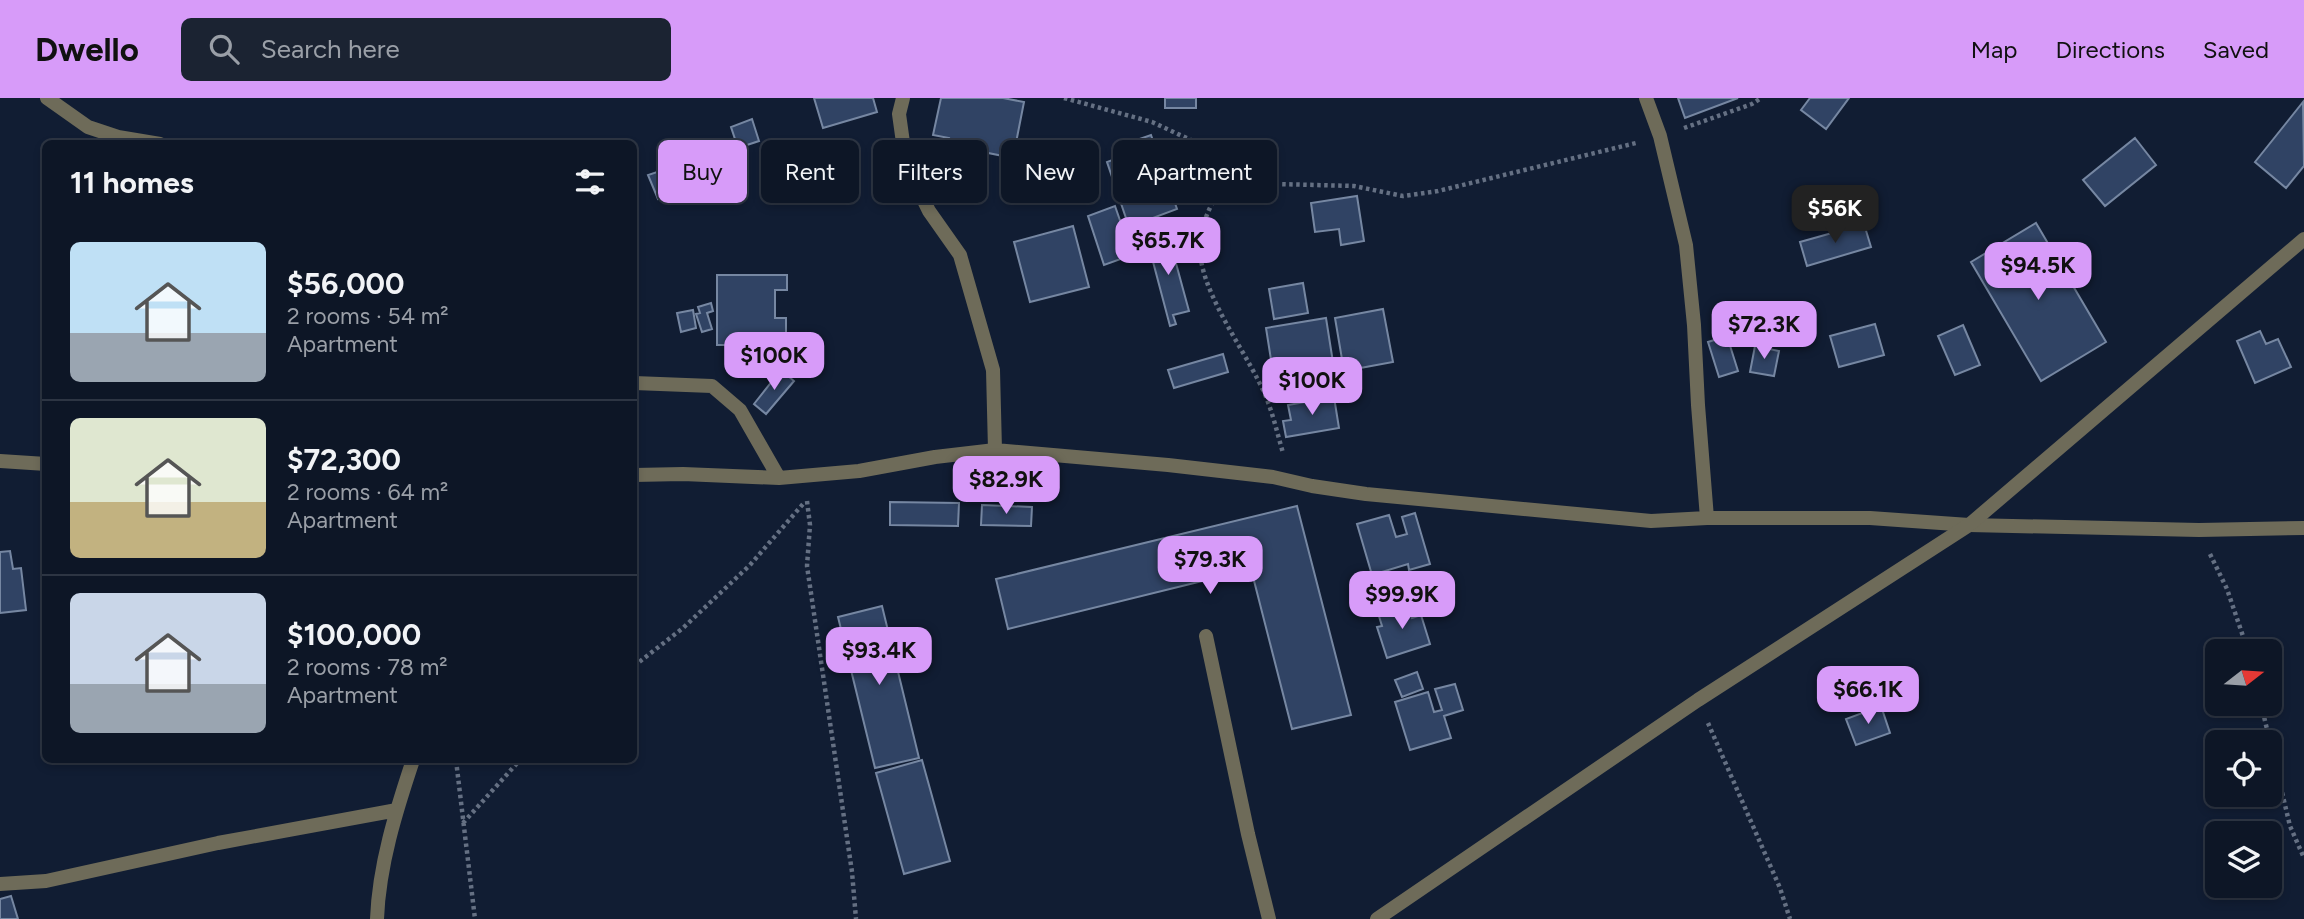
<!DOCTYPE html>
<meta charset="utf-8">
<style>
:root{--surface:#0d1626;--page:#1b2332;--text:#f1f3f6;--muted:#9a9fa7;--line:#2d3543;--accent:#d79bf9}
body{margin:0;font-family:Figtree,sans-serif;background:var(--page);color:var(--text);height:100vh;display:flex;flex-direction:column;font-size:26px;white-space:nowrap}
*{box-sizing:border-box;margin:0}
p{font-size:23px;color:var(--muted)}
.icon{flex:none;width:38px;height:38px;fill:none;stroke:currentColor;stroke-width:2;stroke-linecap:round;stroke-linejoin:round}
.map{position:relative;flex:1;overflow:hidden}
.sheet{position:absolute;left:42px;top:42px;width:595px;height:623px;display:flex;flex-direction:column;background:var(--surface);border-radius:10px;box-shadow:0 4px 10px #0003,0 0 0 2px var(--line)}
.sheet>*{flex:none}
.guide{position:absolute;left:658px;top:42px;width:665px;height:63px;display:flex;gap:14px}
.needle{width:46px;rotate:73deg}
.tools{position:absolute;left:2205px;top:541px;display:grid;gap:14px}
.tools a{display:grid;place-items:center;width:77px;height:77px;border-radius:10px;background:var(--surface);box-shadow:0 4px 10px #0003,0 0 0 2px var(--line);font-size:35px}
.price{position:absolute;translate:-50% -60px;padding:0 16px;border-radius:14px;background:var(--accent);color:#111;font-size:23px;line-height:46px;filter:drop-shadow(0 2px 4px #0008)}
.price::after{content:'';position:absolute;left:50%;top:42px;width:21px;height:16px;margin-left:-10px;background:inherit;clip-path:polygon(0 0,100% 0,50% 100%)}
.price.current{background:#222;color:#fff}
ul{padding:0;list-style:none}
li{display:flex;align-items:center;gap:21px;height:175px;padding:0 28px}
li+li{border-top:2px solid var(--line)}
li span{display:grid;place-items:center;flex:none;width:196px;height:140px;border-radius:10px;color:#555}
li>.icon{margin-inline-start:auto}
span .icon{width:84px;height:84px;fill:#fffc;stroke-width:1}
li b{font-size:30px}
h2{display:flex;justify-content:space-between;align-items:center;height:84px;padding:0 28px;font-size:30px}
.chip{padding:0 24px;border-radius:10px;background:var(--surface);box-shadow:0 4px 10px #0003,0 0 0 2px var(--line);font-size:24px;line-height:63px}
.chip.current{background:var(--accent);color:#111}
header{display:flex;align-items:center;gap:42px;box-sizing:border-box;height:98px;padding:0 35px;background:var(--accent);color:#111}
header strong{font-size:33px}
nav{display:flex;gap:38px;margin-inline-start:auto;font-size:24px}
.search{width:490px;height:63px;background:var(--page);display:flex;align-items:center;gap:18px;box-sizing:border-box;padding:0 24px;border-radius:10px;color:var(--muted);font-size:26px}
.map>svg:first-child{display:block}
.building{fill:#304364;stroke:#7687a2;stroke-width:2}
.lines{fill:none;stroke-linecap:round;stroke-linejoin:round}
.path{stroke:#657083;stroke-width:4.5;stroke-dasharray:3.5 3.5;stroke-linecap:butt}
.service{stroke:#6e6b59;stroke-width:14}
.minor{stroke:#6e6b59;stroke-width:14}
.tertiary{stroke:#6e6b59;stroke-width:14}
</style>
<header>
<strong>Dwello</strong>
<div class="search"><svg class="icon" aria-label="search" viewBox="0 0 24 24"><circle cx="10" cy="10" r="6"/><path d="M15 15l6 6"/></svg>Search here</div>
<nav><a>Map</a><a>Directions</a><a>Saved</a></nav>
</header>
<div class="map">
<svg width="2304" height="821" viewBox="0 0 2304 821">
<rect width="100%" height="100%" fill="#111d33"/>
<!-- building -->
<path class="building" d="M814 0H873L877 14 823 30Z
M941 0H1003L1024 4 1013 60 988 55 985 67 963 62 965 54 947 50 949 40 933 37Z
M1165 0H1196V10H1165Z
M1678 0H1738L1685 20Z
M1810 0H1849L1826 31 1801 12Z
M2303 4 2304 68 2286 90 2255 64Z
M752 21 759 43 738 50 731 29Z
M1151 37 1177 111 1129 129 1107 64 1123 58 1119 48Z
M2135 40 2156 67 2105 108 2083 82Z
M675 68 681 85 674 87 677 96 658 101 648 77Z
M1357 98 1364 143 1341 147 1339 131 1315 134 1311 105Z
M1115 108 1132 157 1104 167 1088 118Z
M2036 125 2106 244 2041 283 1971 164Z
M1864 126 1871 149 1807 168 1800 144Z
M1073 128 1089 189 1030 204 1014 144Z
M1168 136 1189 213 1173 217 1176 226 1170 228 1147 141Z
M717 177H787V192H775V220H786V238H754V247H717Z
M1303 185 1308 215 1274 221 1269 191Z
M711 205 713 213 707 215 712 231 702 234 696 216 700 215 698 209Z
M1383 211 1393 264 1344 273 1335 220Z
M693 212 696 230 681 234 677 215Z
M1326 220 1335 277 1275 287 1266 230Z
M1875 226 1884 257 1839 269 1830 238Z
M1963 227 1980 267 1955 277 1938 238Z
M2260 233 2266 246 2278 241 2291 269 2255 285 2237 243Z
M1727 238 1738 273 1719 279 1708 244Z
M1755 248 1779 253 1774 278 1750 274Z
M1223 256 1228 274 1174 290 1168 272Z
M781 272 794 283 766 316 754 306Z
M1334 299 1339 330 1286 339 1283 323 1291 322 1288 307Z
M890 404 959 405 958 428 890 427Z
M982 407 1032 409 1031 428 981 427Z
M1297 408 1351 617 1292 631 1251 471 1008 531 996 481Z
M1415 415 1430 466 1409 472 1408 466 1372 477 1357 426 1389 417 1396 439 1407 436 1402 419Z
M10 453 13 471 21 470 26 512 0 515V454Z
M1408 507 1412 520 1421 517 1430 546 1387 560 1377 529 1382 528 1378 515Z
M882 508 919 660 875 670 838 519Z
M1417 574 1423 591 1402 599 1395 582Z
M1455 586 1463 612 1444 618 1451 640 1410 652 1395 604 1428 594 1434 614 1442 612 1435 591Z
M1881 608 1890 635 1856 647 1846 621Z
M922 662 950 763 904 776 876 675Z
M11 798 18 821H0V801Z"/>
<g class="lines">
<!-- path -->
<path class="path" d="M1064 0 1152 24 1193 43 1232 74 1277 86 1354 88 1403 98 1438 93 1636 45
M1684 30 1752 6 1761 0
M1232 74C1217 95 1201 120 1200 147 1198 189 1241 247 1259 284 1271 306 1276 331 1283 355
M807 403 810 427 807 468 852 774 856 821
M2210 456 2227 491 2248 553
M634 568 683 530 750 467 803 406
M2261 606 2290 728 2304 760
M1708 625 1780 790 1790 821
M456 662 475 821
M463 725 520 662"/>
<!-- service -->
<path class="service" d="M1206 538 1248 736 1269 821"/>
<!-- minor -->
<path class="minor" d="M47 0 88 29 118 39 160 46
M903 0 899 16 906 66 929 113 960 157 993 272 995 352
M1646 0 1660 38 1686 147 1694 227 1698 307 1707 420
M634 285 712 288 740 312 779 380
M0 363 46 366
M634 377 683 376 779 380 859 373 935 359 995 352 1168 367 1273 379 1312 388 1366 396 1651 423 1707 420H1870L1969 427 2199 432 2304 430
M0 786 46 783 218 745 397 712
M377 821C379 767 396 713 413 662"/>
<!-- tertiary -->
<path class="tertiary" d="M1377 821 1698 602 1969 427 2304 141"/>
</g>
</svg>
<div class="tools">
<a><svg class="needle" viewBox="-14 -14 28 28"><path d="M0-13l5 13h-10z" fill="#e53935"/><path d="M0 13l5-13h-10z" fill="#9a9fa7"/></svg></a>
<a><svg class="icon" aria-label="locate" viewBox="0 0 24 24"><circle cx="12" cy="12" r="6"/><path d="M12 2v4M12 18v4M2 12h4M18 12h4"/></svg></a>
<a><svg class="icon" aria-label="layers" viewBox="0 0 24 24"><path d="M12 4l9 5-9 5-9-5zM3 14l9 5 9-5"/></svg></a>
</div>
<b class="price current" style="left:1835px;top:147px">$56K</b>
<b class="price" style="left:1168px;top:179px">$65.7K</b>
<b class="price" style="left:2038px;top:204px">$94.5K</b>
<b class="price" style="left:1764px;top:263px">$72.3K</b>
<b class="price" style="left:774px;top:294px">$100K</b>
<b class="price" style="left:1312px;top:319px">$100K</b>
<b class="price" style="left:1006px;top:418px">$82.9K</b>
<b class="price" style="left:1210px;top:498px">$79.3K</b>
<b class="price" style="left:1402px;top:533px">$99.9K</b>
<b class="price" style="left:879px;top:589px">$93.4K</b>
<b class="price" style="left:1868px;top:628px">$66.1K</b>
<div class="guide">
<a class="chip current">Buy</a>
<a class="chip">Rent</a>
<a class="chip">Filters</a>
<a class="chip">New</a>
<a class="chip">Apartment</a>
</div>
<section class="sheet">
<h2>11 homes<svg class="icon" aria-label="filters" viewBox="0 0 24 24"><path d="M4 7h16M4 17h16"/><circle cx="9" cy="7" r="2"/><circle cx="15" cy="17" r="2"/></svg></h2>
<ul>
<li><span style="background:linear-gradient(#bfe0f5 65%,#9aa5b1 0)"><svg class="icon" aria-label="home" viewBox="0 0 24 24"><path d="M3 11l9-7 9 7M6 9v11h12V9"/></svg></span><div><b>$56,000</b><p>2 rooms · 54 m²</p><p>Apartment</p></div></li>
<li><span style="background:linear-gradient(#dfe7d0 60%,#c2b280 0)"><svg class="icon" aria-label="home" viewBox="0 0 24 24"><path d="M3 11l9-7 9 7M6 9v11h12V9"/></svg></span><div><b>$72,300</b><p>2 rooms · 64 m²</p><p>Apartment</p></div></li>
<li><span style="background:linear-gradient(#c9d6e8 65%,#9aa5b1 0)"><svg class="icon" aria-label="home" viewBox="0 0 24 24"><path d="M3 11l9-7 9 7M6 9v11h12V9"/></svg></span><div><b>$100,000</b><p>2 rooms · 78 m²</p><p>Apartment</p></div></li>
</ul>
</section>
</div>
